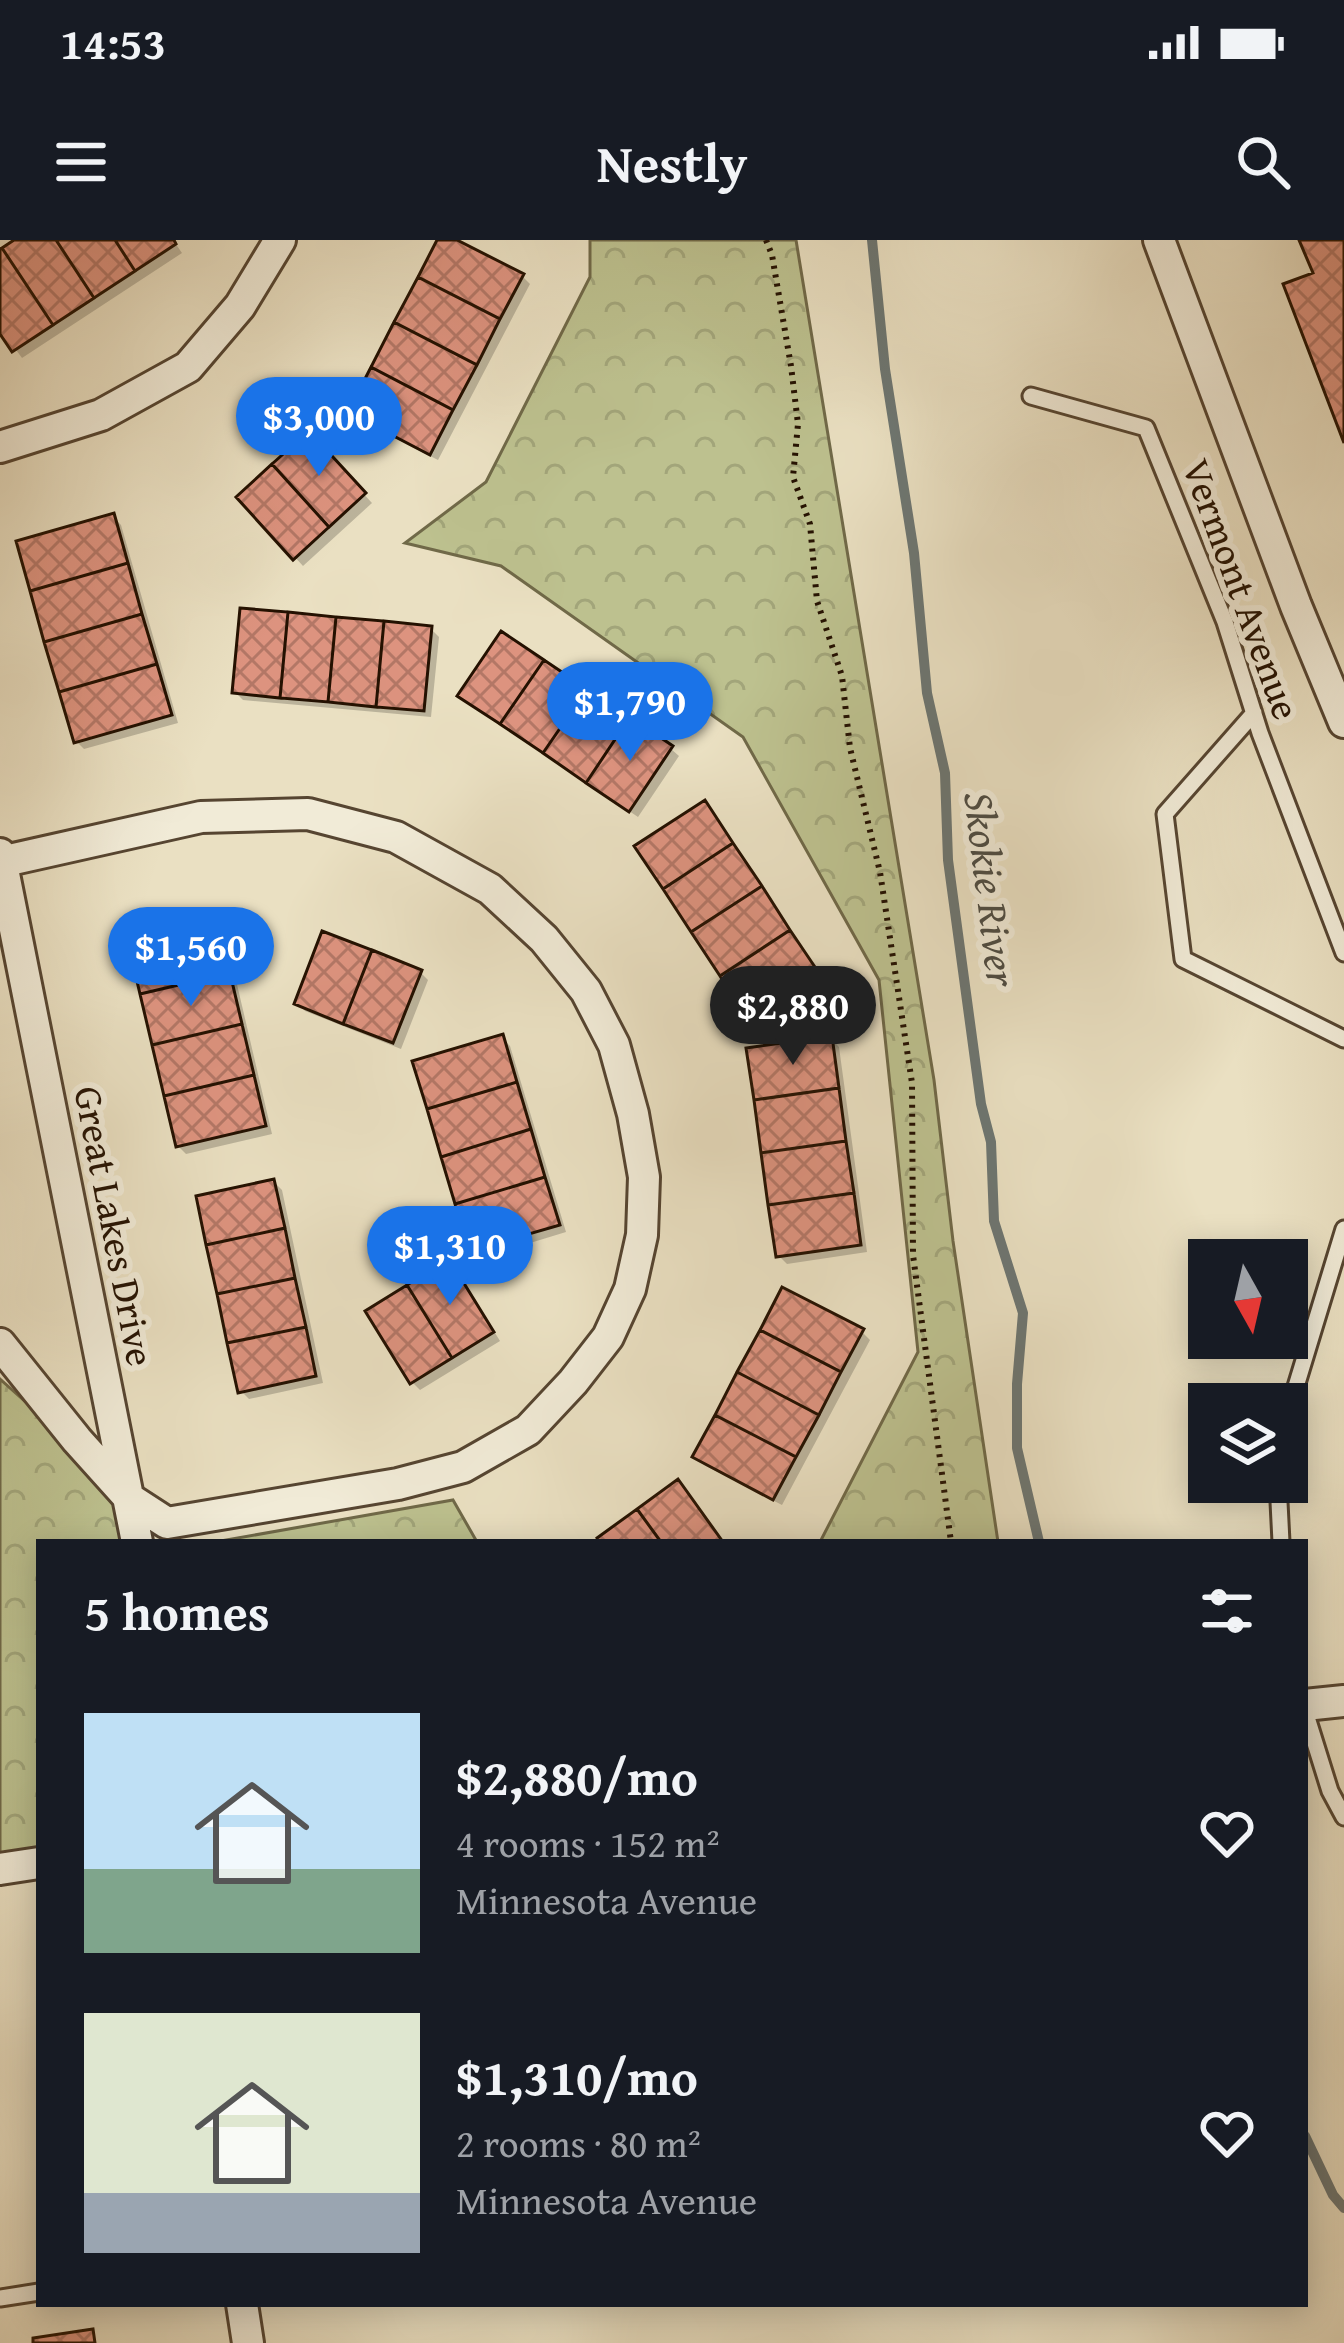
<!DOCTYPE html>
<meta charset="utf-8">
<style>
:root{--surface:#171b24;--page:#242831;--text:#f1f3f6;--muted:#9ea1a6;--accent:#1a73e8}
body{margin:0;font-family:"Gentium Book Plus",serif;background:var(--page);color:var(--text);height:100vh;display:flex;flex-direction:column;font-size:45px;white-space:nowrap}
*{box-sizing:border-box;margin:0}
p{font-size:39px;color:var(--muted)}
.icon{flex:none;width:66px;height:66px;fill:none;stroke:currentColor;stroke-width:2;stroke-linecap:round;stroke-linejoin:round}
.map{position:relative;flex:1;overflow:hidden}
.side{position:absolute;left:36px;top:1299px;width:1272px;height:768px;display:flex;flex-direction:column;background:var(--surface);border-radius:0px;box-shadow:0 6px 30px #0003}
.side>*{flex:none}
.needle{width:78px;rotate:172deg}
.fabs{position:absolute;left:1188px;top:999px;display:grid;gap:24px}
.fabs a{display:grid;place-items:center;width:120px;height:120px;border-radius:0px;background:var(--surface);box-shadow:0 6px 30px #0003;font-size:60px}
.price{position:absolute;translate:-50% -102px;padding:0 27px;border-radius:42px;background:var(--accent);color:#fff;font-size:39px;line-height:78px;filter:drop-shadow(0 3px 6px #0008)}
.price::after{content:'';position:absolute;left:50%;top:72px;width:36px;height:27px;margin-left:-18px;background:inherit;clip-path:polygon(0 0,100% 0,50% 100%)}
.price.active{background:#222;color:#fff}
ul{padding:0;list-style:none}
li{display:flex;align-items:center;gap:36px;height:300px;padding:0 48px}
li span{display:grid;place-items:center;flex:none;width:336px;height:240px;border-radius:0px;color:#555}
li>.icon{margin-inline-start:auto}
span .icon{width:144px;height:144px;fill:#fffc;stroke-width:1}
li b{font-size:51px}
h2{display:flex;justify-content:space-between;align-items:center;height:144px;padding:0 48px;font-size:51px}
.status{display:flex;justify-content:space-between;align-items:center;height:84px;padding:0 60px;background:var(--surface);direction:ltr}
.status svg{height:33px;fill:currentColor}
header{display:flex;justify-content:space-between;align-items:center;height:156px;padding:0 48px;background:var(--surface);font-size:54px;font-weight:600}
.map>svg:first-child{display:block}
.park{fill:url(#park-crowns);stroke:#706948;stroke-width:3}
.shadow{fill:#0003}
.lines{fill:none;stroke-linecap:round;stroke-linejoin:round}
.stream{stroke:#6d7672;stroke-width:10}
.building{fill:url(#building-cross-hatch);stroke:#241101;stroke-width:3}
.service-casing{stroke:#564531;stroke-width:21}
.minor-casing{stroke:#564531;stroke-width:36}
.path{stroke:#241101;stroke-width:6;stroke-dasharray:3 6;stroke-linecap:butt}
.service{stroke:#f1ebd7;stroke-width:15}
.minor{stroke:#f1ebd7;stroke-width:30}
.labels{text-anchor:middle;stroke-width:12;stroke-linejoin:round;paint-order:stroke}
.street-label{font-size:39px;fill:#241101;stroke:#f1ebd7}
.water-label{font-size:42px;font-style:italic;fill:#4e4c43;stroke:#f1ebd7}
</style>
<div class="status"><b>14:53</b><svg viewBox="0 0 49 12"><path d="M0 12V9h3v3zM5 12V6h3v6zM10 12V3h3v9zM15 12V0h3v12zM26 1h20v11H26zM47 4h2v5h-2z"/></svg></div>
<header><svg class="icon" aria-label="menu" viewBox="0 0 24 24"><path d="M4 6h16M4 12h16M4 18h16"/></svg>Nestly<svg class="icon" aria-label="search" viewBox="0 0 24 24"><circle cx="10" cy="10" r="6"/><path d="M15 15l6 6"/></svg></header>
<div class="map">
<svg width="1344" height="2103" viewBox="0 0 1344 2103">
<defs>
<pattern id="park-crowns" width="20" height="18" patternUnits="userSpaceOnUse" patternTransform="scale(3)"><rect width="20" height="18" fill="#bdc18f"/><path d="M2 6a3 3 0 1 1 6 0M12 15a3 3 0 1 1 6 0" fill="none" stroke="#a2a57a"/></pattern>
<pattern id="building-cross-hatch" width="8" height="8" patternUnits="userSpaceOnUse" patternTransform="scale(3)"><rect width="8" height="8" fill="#dd937f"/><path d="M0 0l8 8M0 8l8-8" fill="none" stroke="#b37766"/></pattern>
</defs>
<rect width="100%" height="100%" fill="#eae0c2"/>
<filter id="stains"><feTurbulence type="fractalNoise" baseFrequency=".00167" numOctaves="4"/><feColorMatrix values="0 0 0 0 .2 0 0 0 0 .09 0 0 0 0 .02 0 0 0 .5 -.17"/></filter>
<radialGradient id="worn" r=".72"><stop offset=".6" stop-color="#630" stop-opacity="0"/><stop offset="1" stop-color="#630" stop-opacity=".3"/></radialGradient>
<!-- park -->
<path class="park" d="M590 0H796L934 840 953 1001 998 1302H820L918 1112 879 740 743 497 501 326 405 303 486 242 590 37Z
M0 1139 113 1240 123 1302H39V1609L0 1614Z
M453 1260 477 1302H215Z"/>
<!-- shadow -->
<path class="shadow" d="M19 0H173L182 13 22 118 0 88V13Z
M440 0H450L522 36 530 44 438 220 359 180 351 172Z
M309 195 372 263 303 326 240 257Z
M113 277 121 285 178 483 84 509 76 501Z
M431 389 439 397 431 477 243 460 235 452Z
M469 463 671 509 679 516 638 577Z
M712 571 825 742 758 786 750 778Z
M217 685 225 693 272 894 186 914 178 906Z
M420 732 428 740 401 809 305 771 297 763Z
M502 798 510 806 566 992 481 1018 473 1010Z
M831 799 839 807 867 1012 787 1024 779 1016Z
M274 942 282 950 323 1143 249 1159 241 1151Z
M448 1022 456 1030 500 1101 420 1150 412 1142Z
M862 1092 870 1100 782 1265 704 1225 696 1217Z"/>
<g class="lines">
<!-- stream -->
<path class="stream" d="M872 0 885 129 914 313 927 453 945 533 948 620 981 864 991 902 994 981 1023 1073 1017 1144V1208L1039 1302
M1305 1896 1333 1955 1344 1968"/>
</g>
<!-- building -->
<path class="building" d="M14 0H56L94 58 53 85 2 8Z
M56 0H115L135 31 94 58Z
M115 0H174L176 4 135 31Z
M437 0H457L524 34 500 79 418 37Z
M1299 0H1344V203L1283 44 1313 33Z
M2 8 53 85 12 112 0 94V9Z
M418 37 500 79 477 125 394 82Z
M394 82 477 125 453 170 371 127Z
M371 127 453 170 430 215 348 172Z
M309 191 366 253 329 287 272 224Z
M272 224 329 287 293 320 236 257Z
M114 273 128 323 30 351 16 301Z
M128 323 142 374 44 402 30 351Z
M240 368 288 372 280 458 232 453Z
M288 372 336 377 328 462 280 458Z
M142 374 157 424 59 452 44 402Z
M336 377 384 381 376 467 328 462Z
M384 381 432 386 424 471 376 467Z
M501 391 544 420 500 484 457 456Z
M544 420 587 449 543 513 500 484Z
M157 424 172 475 74 503 59 452Z
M587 449 630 477 586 543 543 513Z
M630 477 673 506 629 572 586 543Z
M705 560 733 603 663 649 634 606Z
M733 603 762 646 691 692 663 649Z
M762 646 790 690 720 736 691 692Z
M218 682 230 733 140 754 128 703Z
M790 690 819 733 748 780 720 736Z
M322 691 372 710 343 784 294 764Z
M372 710 422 730 393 803 343 784Z
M230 733 242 784 152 805 140 754Z
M242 784 254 835 164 856 152 805Z
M503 794 517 842 427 869 412 821Z
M832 796 839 848 754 860 746 808Z
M254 835 266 886 176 907 164 856Z
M517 842 531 889 441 917 427 869Z
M839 848 846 901 761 913 754 860Z
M531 889 545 937 455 964 441 917Z
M846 901 854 953 768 965 761 913Z
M545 937 560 985 470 1011 455 964Z
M274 939 285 988 206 1005 196 956Z
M854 953 861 1005 776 1017 768 965Z
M285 988 295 1038 217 1054 206 1005Z
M449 1019 494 1092 452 1118 407 1045Z
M295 1038 306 1087 227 1103 217 1054Z
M407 1045 452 1118 410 1144 365 1071Z
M782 1047 864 1089 841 1132 760 1090Z
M306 1087 316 1136 238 1153 227 1103Z
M760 1090 841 1132 819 1175 737 1132Z
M737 1132 819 1175 796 1217 715 1175Z
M715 1175 796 1217 773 1260 692 1217Z
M678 1239 723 1302H661L637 1269Z
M637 1269 661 1302H599L597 1298Z
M93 2089 95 2103H33V2098Z"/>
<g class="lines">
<defs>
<path id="service" d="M1031 156 1146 188 1225 382 1260 493 1344 713
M1254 473 1165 574 1183 719 1344 799
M1287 1176 1344 989
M1278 1242 1281 1302
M1305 1471 1330 1551 1344 1577
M0 2058 39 2052"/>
<path id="minor" d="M1159 0 1296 366 1344 482
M0 207 101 175 188 127 240 66 280 0
M0 614 137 1302
M0 622 201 577 308 574 396 597 490 649 544 699 586 751 614 805 633 874 644 937 642 995 630 1049 608 1097 573 1142 528 1190 463 1227 398 1244 167 1283 130 1259 77 1200 0 1104
M1305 1465 1344 1461
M0 1629 39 1623
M242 2064 248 2103"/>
</defs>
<!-- service casing -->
<use href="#service" class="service-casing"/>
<!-- minor casing -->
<use href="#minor" class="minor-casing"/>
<!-- path -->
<path class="path" d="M766 0 772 15 791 126 798 184 793 237 810 284 817 361 842 436 850 508 880 632 912 843 913 1015 951 1302"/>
<!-- service -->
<use href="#service" class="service"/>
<!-- minor -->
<use href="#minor" class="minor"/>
</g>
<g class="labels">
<!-- street labels -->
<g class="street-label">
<text transform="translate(1242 349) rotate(70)" y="14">Vermont Avenue</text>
<text transform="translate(115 986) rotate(79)" y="14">Great Lakes Drive</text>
</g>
<!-- water labels -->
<g class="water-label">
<text transform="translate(991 649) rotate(83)" y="15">Skokie River</text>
</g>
</g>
<rect width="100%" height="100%" filter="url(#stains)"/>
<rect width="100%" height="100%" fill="url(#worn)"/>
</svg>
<div class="fabs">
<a><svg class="needle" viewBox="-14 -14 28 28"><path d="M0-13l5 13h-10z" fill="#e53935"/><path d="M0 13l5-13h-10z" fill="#9ea1a6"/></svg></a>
<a><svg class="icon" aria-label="layers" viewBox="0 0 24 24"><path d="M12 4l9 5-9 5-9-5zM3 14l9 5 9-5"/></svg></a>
</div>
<b class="price" style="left:319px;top:239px">$3,000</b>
<b class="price" style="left:630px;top:524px">$1,790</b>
<b class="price" style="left:191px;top:769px">$1,560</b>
<b class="price active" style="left:793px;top:828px">$2,880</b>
<b class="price" style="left:450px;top:1068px">$1,310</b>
<section class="side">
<h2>5 homes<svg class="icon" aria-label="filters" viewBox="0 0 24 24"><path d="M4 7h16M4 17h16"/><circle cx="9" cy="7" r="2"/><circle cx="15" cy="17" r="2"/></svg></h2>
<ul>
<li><span style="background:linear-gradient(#bfe0f5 65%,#7fa58c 0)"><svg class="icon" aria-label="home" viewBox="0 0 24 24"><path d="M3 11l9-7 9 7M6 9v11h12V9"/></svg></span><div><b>$2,880/mo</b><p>4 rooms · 152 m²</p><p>Minnesota Avenue</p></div><svg class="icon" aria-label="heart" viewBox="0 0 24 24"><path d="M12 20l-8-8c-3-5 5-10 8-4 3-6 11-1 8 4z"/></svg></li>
<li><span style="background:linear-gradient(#dfe7d0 75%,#9aa5b1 0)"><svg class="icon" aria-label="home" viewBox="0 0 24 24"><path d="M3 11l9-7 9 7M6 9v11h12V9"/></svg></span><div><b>$1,310/mo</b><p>2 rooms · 80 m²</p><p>Minnesota Avenue</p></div><svg class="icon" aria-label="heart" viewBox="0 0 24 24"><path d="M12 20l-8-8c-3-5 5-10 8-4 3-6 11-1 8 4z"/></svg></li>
</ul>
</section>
</div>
